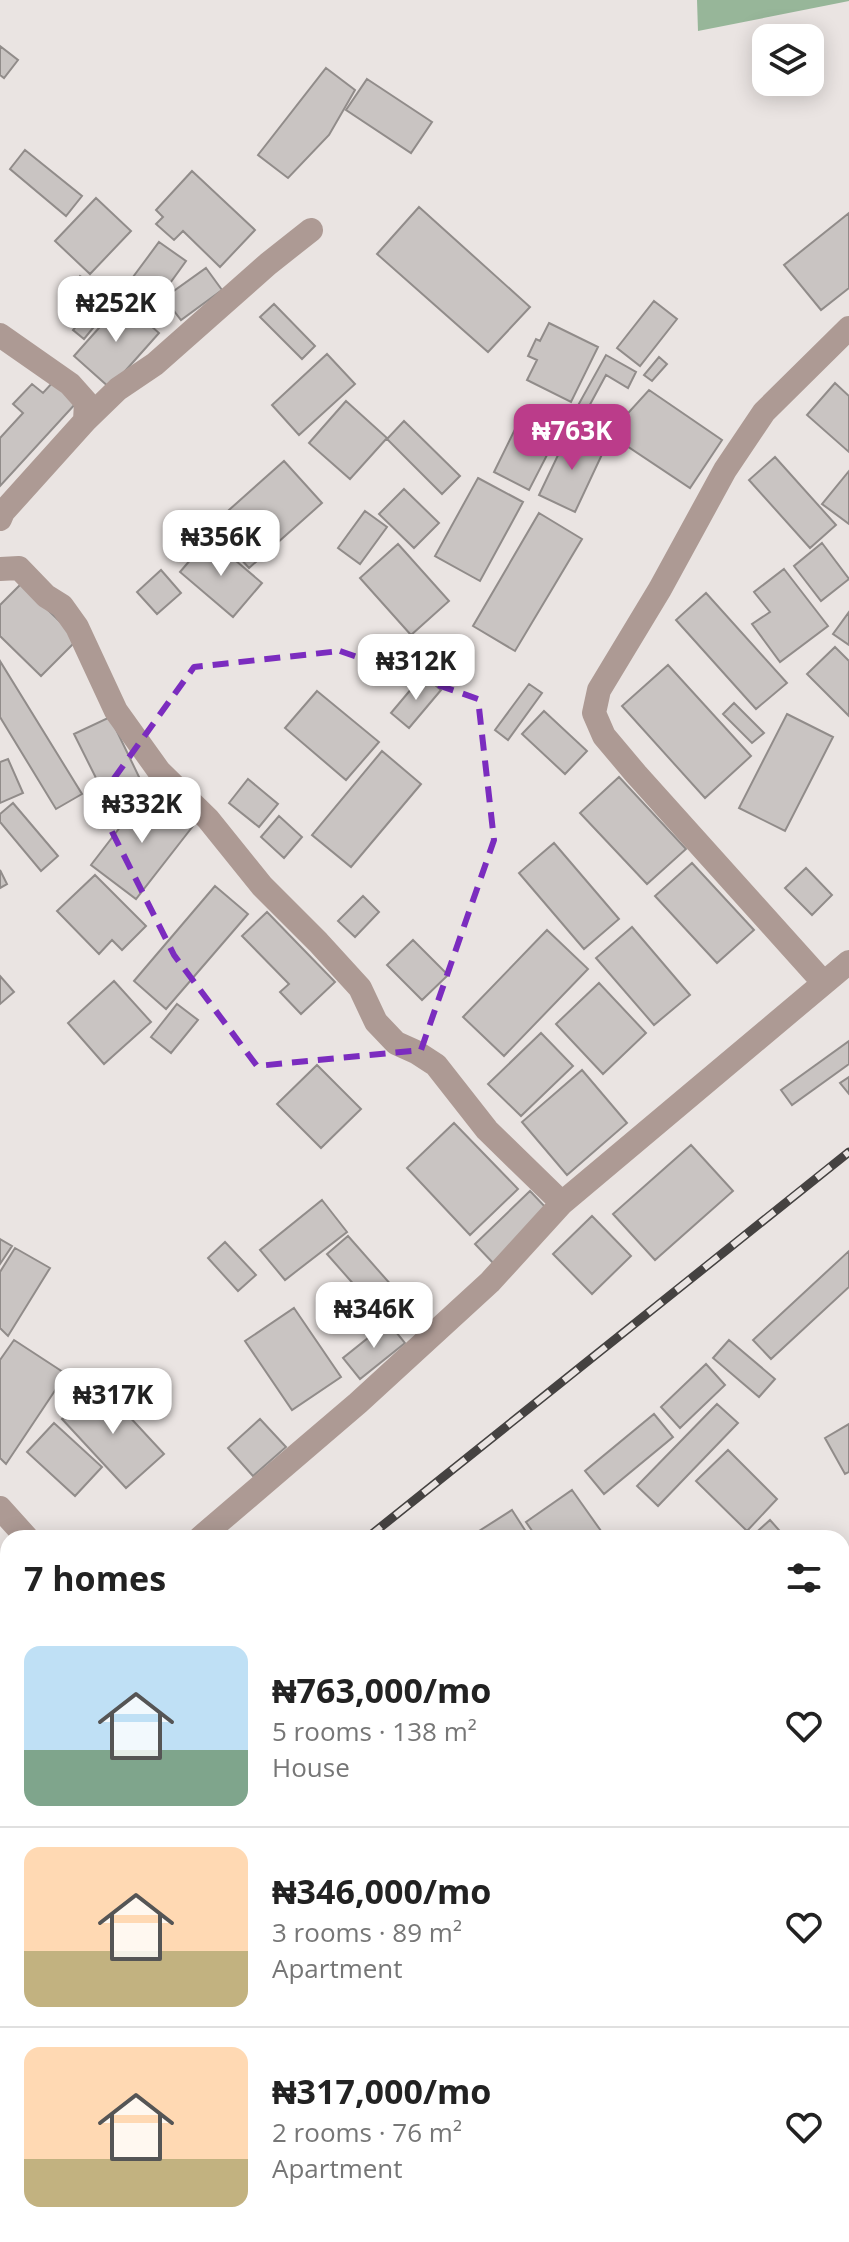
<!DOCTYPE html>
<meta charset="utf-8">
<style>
:root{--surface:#fff;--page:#f6f6f6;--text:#222;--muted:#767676;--line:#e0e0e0;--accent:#bb3c8a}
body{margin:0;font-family:"Open Sans",sans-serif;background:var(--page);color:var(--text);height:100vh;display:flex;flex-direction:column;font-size:30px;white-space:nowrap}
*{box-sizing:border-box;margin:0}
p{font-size:26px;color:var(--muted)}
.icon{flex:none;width:44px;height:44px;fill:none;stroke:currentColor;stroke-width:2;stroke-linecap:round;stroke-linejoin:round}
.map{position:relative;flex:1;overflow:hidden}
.panel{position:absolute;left:0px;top:1530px;width:850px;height:712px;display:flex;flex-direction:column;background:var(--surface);border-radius:24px 24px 0 0;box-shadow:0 4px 20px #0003}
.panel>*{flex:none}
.buttons{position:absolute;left:752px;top:24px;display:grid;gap:16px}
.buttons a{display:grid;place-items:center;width:72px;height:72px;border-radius:16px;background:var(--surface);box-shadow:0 4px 20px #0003;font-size:40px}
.price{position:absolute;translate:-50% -68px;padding:0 18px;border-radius:16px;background:#fff;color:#222;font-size:26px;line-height:52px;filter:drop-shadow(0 2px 4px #0008)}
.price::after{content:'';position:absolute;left:50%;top:48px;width:24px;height:18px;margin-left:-12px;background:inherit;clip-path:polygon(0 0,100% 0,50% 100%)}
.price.active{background:var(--accent);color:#fff}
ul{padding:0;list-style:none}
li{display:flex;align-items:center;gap:24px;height:200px;padding:0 24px}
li+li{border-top:2px solid var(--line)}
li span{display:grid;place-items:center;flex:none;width:224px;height:160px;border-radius:16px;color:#555}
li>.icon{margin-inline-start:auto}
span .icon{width:96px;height:96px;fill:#fffc;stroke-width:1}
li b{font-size:34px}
h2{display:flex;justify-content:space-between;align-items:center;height:96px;padding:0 24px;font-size:34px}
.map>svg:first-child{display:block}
.forest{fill:#97b699}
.building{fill:#c9c4c2;stroke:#918c8a;stroke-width:2}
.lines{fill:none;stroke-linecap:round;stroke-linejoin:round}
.minor{stroke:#ad9a94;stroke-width:24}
.rail-casing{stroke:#454241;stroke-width:9}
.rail{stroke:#eae4e2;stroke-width:6;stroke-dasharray:18;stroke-linecap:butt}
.marked{fill:none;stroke:#7b2cbf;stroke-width:6;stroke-dasharray:16 10;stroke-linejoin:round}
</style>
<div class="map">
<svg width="849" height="2242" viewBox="0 0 849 2242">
<rect width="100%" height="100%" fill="#eae4e2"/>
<!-- forest -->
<path class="forest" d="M697 0H849V1L698 31Z"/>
<!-- building -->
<path class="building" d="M0 46 18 60 4 78 0 75Z
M326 68 355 90 329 135 288 178 258 155Z
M367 79 432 122 411 153 346 110Z
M25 150 82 196 66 216 10 169Z
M192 171 255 230 220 267 183 231 174 240 156 224 163 217 156 210Z
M96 198 131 231 90 274 55 241Z
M419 207 530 307 488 352 377 254Z
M849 213V288L821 310 784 265Z
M159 242 186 261 160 297 133 277Z
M206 268 222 290 181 320 164 298Z
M80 276 111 294 103 306 72 289Z
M123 301 159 333 110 388 74 356Z
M654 301 677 319 640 366 617 348Z
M274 304 315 346 302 359 260 317Z
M91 308 102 317 84 339 73 330Z
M549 323 598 347 571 402 527 380 537 360 528 356 536 339 540 341Z
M327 354 355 384 299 435 272 405Z
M606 355 636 372 628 388 606 375 580 423 571 418Z
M659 357 667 364 652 381 644 375Z
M54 381 77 402 0 486V438L23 413 13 404 32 384 43 393Z
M835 383 849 396V452L807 415Z
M649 390 722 440 690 488 609 434Z
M346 401 387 438 350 479 309 443Z
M525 409 561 428 529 490 494 472Z
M404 421 460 476 442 494 387 439Z
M569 432 605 448 575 512 539 495Z
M775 457 836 525 810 548 749 480Z
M284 461 322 503 249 568 211 526Z
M849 471V524L822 504Z
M478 478 523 502 480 581 435 556Z
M404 489 439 523 414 548 379 514Z
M365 511 387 527 360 564 338 548Z
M539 513 582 539 515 651 473 626Z
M209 538 262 583 233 617 180 572Z
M822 543 849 579 821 601 794 566Z
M398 544 449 601 411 635 360 578Z
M784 569 828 626 780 662 752 624 770 612 754 592Z
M161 570 181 593 157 614 137 592Z
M21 584 78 639 41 676 0 636V605Z
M706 593 787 683 756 709 676 620Z
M849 612V645L833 634Z
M835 647 849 661V716L807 674Z
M0 661 82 794 56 809 0 717Z
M668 665 751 756 705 798 622 706Z
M423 675 441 690 409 728 391 713Z
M529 684 542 693 508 740 495 730Z
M317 691 379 742 346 780 285 728Z
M734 703 764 733 752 743 723 714Z
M544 711 587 751 565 774 522 734Z
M787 714 833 737 785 831 739 808Z
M110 717 141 781 106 798 74 734Z
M382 751 421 784 351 867 312 835Z
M8 759 23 793 0 803V762Z
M619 777 686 849 647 884 580 813Z
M248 779 278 804 259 827 229 803Z
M148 791 193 826 136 899 91 865Z
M13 803 58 856 41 871 0 822V814Z
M279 816 302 837 284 858 261 837Z
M554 843 619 919 584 949 519 873Z
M692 863 754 930 717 963 655 896Z
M806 868 832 895 812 915 785 888Z
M0 870 7 884 0 888Z
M95 875 146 926 122 950 112 940 99 954 57 911Z
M215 886 248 914 166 1009 134 981Z
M363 896 379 912 355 937 338 921Z
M267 912 335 982 301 1014 280 992 289 984 242 936Z
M632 927 690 995 654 1025 596 958Z
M547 930 588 969 504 1056 463 1017Z
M413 940 448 975 422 1000 387 965Z
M0 976 14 992 0 1004Z
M114 981 151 1022 104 1064 68 1023Z
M599 983 646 1033 603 1074 556 1024Z
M177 1004 198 1020 171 1053 151 1037Z
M541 1033 573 1066 521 1116 488 1084Z
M849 1041V1064L792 1105 781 1090Z
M317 1065 361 1109 321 1148 277 1104Z
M582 1070 627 1123 567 1175 522 1122Z
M849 1077V1094L840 1083Z
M454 1123 518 1189 470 1235 407 1168Z
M691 1145 733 1191 655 1260 613 1214Z
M530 1191 549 1211 495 1265 475 1244Z
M322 1200 347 1232 285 1280 260 1250Z
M592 1216 631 1256 592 1294 553 1254Z
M348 1236 400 1295 379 1313 327 1254Z
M0 1239 12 1246 0 1264Z
M225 1242 256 1275 238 1291 208 1258Z
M15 1248 50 1268 8 1336 0 1328V1272Z
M849 1251V1287L771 1359 753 1340Z
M294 1308 341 1377 292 1410 245 1341Z
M388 1322 405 1343 360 1379 343 1358Z
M14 1340 66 1374 6 1464 0 1458V1360Z
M729 1340 775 1379 759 1397 713 1358Z
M706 1364 725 1385 680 1428 661 1407Z
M100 1385 164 1454 126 1488 62 1419Z
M717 1404 738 1423 658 1506 637 1486Z
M654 1414 673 1437 604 1494 585 1471Z
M260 1419 286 1447 253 1476 228 1448Z
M54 1423 102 1467 75 1496 27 1452Z
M849 1424V1472L845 1474 825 1438Z
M728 1450 777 1499 747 1531 696 1481Z
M572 1490 606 1538H537L526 1522Z
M512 1510 530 1538H468Z
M770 1520 786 1538H750Z
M8 1588V1610L0 1598V1594Z
M0 1640 8 1653V1676L0 1681Z
M842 1801 849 1804V1811L842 1824Z
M8 2081V2133L2 2132Z
M842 2199 849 2202V2242H798L777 2234H842Z
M145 2234H196L189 2242H154Z
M374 2234H395L391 2242Z
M486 2234H504L514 2240 512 2242H481Z
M530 2234H565L561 2242H526Z
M586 2234H619L614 2242H581Z
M669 2234H707L718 2238 716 2242H666Z"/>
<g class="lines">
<!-- minor -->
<path class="minor" d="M0 335 70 384 86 402 85 421 3 512 0 519
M85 421 118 389 155 364 268 264 311 230
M0 569 19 568 46 596 62 606 77 627 116 711 159 771 208 819 262 886 318 942 360 988 376 1022 396 1043 416 1052 436 1065 487 1130 562 1203
M823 982 636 774 604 736 594 713 599 690 660 589 725 470 764 412 849 328
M0 1508 27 1538
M200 1538 358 1403 490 1282 562 1203 849 962
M842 1664 849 1661
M0 1691 8 1685
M842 1940 849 1944
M0 2166 8 2167
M625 2242 628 2234"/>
<defs>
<path id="rail" d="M367 1538 849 1152
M0 1832 8 1825"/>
</defs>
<!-- rail casing -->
<use href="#rail" class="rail-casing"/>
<!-- rail -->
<use href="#rail" class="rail"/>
</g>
<!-- marked area -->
<path class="marked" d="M340 651 478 699 494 840 421 1050 257 1066 174 955 97 802 194 667Z"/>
</svg>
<div class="buttons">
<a><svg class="icon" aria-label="layers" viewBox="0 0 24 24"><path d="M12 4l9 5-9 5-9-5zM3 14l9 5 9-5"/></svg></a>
</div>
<b class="price" style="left:116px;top:344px">₦252K</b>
<b class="price active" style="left:572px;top:472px">₦763K</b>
<b class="price" style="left:221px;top:578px">₦356K</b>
<b class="price" style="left:416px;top:702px">₦312K</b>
<b class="price" style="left:142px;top:845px">₦332K</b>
<b class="price" style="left:374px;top:1350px">₦346K</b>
<b class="price" style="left:113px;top:1436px">₦317K</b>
<section class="panel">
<h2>7 homes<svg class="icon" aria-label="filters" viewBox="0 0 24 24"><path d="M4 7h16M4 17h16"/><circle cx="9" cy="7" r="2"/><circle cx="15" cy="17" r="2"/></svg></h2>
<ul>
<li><span style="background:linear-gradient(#bfe0f5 65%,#7fa58c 0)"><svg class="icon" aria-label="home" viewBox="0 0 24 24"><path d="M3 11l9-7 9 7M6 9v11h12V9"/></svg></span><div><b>₦763,000/mo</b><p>5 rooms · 138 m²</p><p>House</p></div><svg class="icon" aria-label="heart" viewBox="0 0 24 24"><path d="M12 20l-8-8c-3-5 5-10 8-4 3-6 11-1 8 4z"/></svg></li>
<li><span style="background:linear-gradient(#ffd9b3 65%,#c2b280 0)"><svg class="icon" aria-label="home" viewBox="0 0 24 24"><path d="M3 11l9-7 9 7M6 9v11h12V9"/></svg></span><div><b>₦346,000/mo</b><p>3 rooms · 89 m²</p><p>Apartment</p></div><svg class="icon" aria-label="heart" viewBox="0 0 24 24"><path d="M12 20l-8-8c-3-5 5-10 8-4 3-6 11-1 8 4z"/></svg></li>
<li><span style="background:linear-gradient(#ffd9b3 70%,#c2b280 0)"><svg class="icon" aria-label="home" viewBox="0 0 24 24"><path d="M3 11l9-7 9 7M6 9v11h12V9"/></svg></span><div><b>₦317,000/mo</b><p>2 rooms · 76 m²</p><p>Apartment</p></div><svg class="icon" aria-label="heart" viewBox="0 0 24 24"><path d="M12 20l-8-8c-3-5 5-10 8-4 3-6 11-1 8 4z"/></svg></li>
</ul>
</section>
</div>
